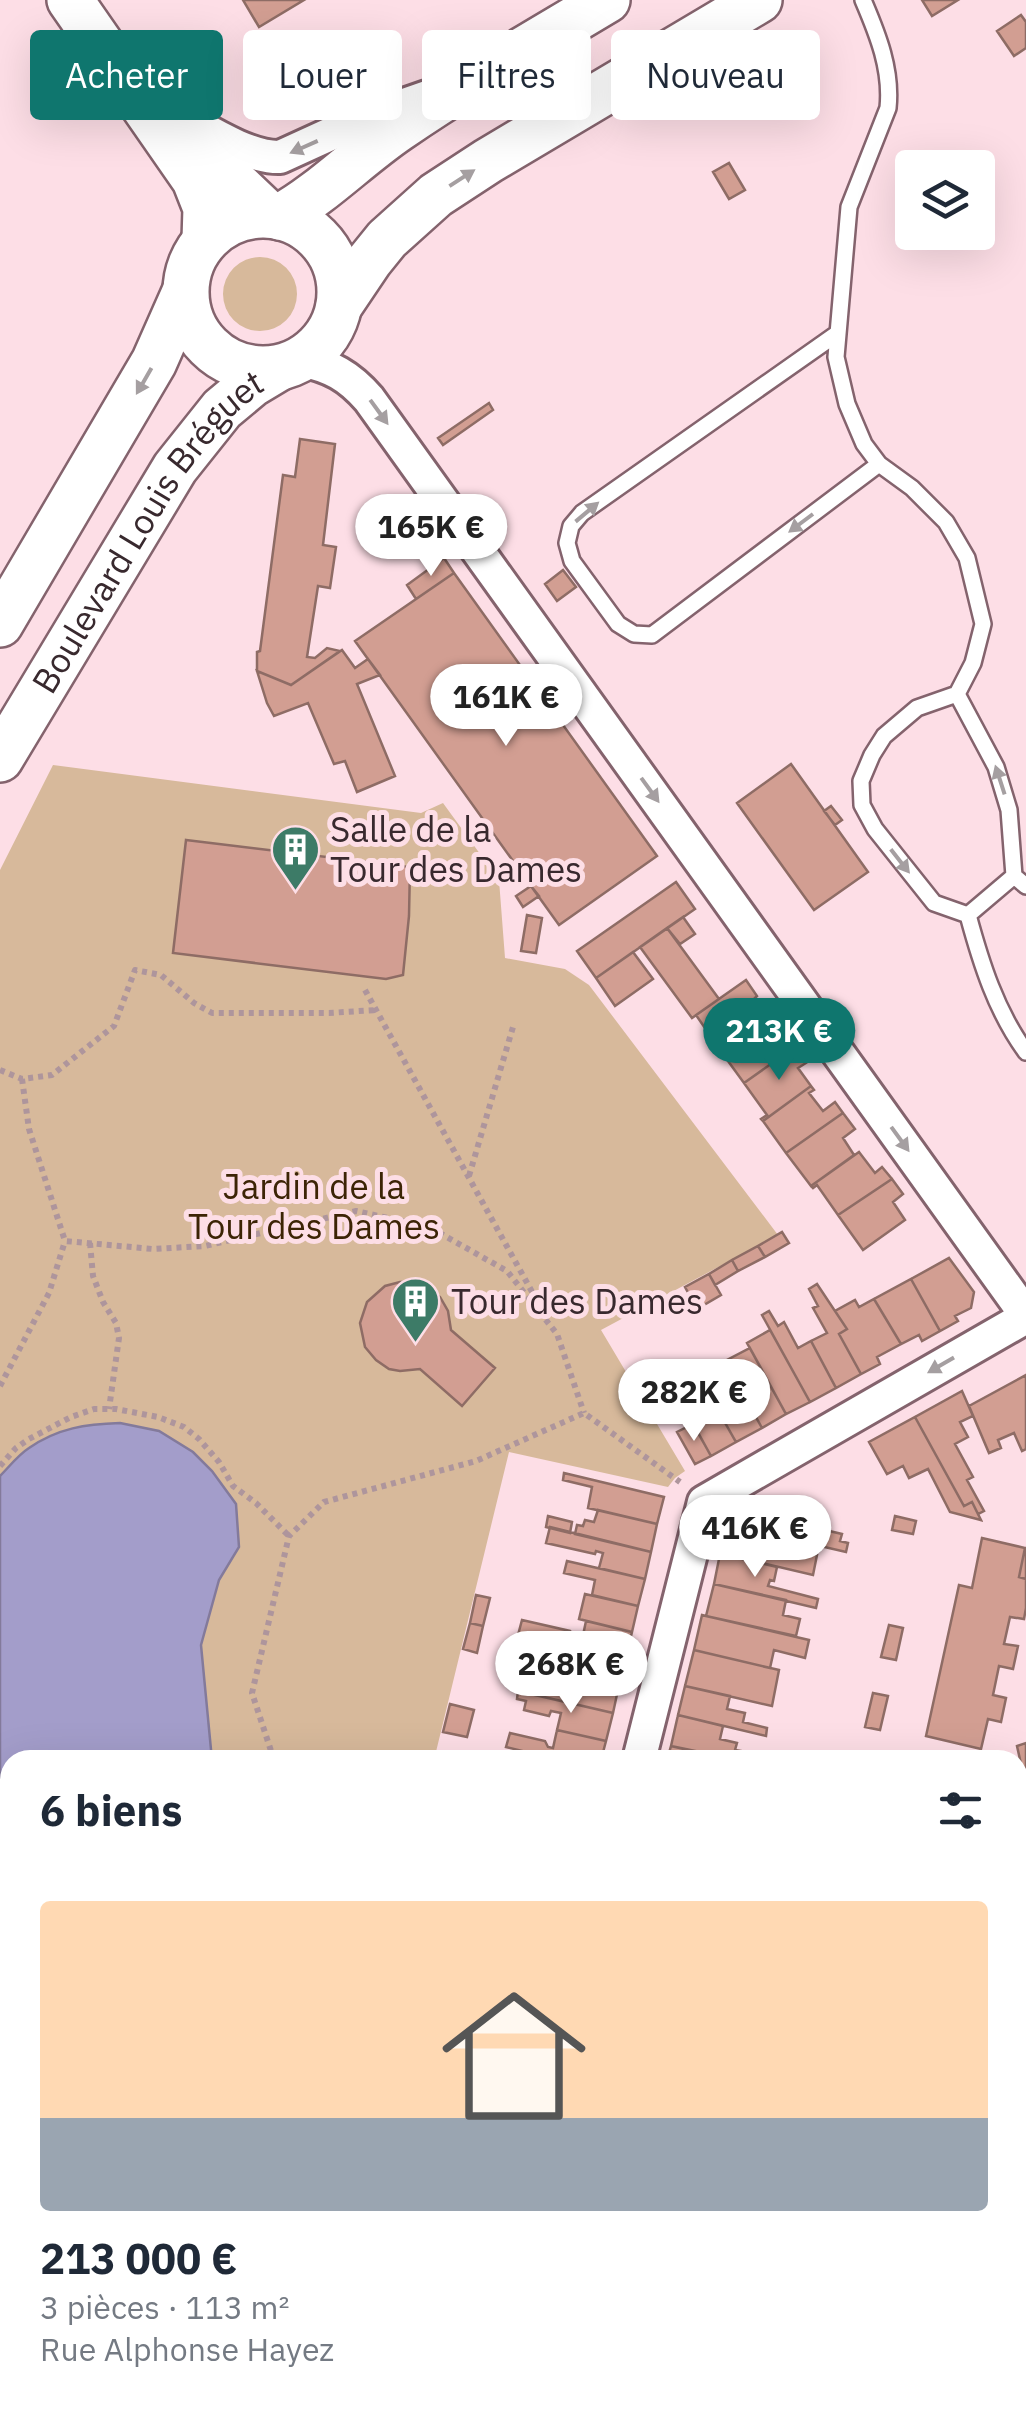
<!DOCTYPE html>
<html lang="fr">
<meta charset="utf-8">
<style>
:root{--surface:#fff;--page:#f2f2f3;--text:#1f2937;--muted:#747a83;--line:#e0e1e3;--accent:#0f766e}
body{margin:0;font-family:"IBM Plex Sans",sans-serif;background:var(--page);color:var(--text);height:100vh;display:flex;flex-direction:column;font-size:38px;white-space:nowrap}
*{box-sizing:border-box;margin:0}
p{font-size:32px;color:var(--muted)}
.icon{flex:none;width:55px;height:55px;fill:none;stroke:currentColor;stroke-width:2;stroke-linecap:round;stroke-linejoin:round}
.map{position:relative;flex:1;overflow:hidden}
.sheet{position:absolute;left:0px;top:1750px;width:1028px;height:672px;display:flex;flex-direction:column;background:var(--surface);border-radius:30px 30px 0 0;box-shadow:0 10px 40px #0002}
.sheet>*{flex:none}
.guide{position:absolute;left:30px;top:30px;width:968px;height:90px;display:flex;gap:20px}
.tools{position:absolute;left:895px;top:150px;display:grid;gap:20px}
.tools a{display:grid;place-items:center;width:100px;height:100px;border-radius:10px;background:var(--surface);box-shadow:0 10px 40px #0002;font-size:50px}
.price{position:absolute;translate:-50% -85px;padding:0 22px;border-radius:35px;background:#fff;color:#222;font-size:32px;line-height:65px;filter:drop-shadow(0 2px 5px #0008)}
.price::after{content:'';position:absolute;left:50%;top:60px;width:30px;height:22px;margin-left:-15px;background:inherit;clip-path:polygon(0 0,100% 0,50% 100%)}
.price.on{background:var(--accent);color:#fff}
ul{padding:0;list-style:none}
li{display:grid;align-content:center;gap:20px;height:530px;padding:0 40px}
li+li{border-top:2px solid var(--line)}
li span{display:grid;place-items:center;height:310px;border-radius:10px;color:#555}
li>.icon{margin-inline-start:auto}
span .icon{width:180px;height:180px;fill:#fffc;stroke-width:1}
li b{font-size:42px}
h2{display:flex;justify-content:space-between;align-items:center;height:120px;padding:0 40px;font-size:42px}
.pill{padding:0 35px;border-radius:10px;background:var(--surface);box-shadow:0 10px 40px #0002;font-size:35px;line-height:90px}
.pill.on{background:var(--accent);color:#fff}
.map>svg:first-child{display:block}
.green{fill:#d7b99b}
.water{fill:#a39dca;stroke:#837a9b;stroke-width:2.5}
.building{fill:#d29e92;stroke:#8e6c65;stroke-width:2.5}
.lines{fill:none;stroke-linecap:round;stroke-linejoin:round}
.lane-casing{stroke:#84636d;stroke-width:20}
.street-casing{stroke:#84636d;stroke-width:38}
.secondary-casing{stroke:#84636d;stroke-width:50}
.path{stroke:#ae959c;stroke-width:6;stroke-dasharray:5 5;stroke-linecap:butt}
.lane{stroke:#fff;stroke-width:15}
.street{stroke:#fff;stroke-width:32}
.secondary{stroke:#fff;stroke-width:45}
.oneway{fill:#a59fa1}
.labels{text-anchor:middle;stroke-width:10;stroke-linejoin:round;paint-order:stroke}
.street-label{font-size:35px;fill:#38292e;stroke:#fddee6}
.poi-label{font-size:35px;fill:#38292e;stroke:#fddee6;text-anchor:start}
.park-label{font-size:35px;fill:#3c2405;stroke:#fddee6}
</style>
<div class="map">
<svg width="1026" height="2422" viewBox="0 0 1026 2422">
<rect width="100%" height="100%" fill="#fddee6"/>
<!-- green -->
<path class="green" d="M223 294a37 37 0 1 1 74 0a37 37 0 1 1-74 0Z
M53 765 421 813 443 803 499 880 505 958 565 969 589 985 778 1235 601 1330 685 1471 675 1478 668 1487 509 1452 434 1760H10V2159L0 2160V870Z"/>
<!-- water -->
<path class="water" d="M120 1423 159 1431 193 1452 212 1471 236 1504 239 1547 219 1580 201 1645 212 1760H10V1951L0 1944V1476C9 1467 18 1455 29 1448 58 1428 86 1424 120 1423Z"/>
<!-- building -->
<path class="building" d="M243 0H304L259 27Z
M922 0H958L932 16Z
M1021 15 1026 22V48L1014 56 997 31Z
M729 163 745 190 729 199 713 172Z
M489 403 493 410 443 445 438 438Z
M300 439 335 444 323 545 336 547 330 588 318 586 307 657 315 658 327 648 340 651 291 685 257 671V652L260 651 283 475 295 477Z
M444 558 454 573 416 599 407 585Z
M563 570 576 587 557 601 545 584Z
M454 573 657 856 559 925 355 641Z
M342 650 355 668 368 659 380 675 357 684 395 776 357 792 345 761 334 764 308 703 274 716 267 703 257 671 291 685Z
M791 764 868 872 814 910 737 803Z
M831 806 842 820 835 825 824 811Z
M186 840 410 867 409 916 403 975 386 979 173 953Z
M676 882 695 909 596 978 577 951Z
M531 886 539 896 523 907 516 896Z
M527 915 542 918 536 953 521 951Z
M683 917 695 934 680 944 667 928Z
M667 928 719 999 692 1018 640 947Z
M633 952 653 979 615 1006 596 978Z
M746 980 757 996 751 1002 764 1019 720 1050 696 1015Z
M764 1019 778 1038 785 1034 795 1047 744 1083 720 1050Z
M795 1047 806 1063 798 1068 811 1086 763 1121 761 1119 767 1115 744 1083Z
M811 1086 814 1090 809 1093 823 1111 835 1102 843 1113 786 1153 763 1121Z
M843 1113 855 1129 843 1138 854 1155 811 1186 786 1153Z
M859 1152 875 1173 882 1167 892 1179 838 1215 817 1185 813 1188 811 1186Z
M892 1179 903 1194 893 1202 905 1220 863 1250 838 1215Z
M782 1232 789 1243 765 1257 758 1246Z
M758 1246 765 1257 738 1271 732 1260Z
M949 1258 974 1292 971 1308 955 1316 958 1321 940 1331 911 1279Z
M732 1260 738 1271 715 1285 709 1274Z
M709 1274 721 1295 697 1309 685 1287Z
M911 1279 940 1331 922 1341 919 1335 901 1344 874 1299Z
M412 1282 428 1287 440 1297 448 1311 451 1330 495 1368 462 1406 420 1369 400 1371 389 1369 376 1360 365 1347 360 1323 367 1302 385 1286 400 1282Z
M817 1284 847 1329 839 1334 861 1374 836 1388 811 1341 827 1333 813 1308 818 1306 809 1289Z
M874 1299 901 1344 877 1357 880 1364 861 1374 839 1334 847 1329 835 1311 855 1300 859 1307Z
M769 1311 778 1326 784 1322 798 1348 811 1341 836 1388 810 1402 762 1315Z
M770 1330 810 1402 786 1414 747 1343Z
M750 1348 786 1414 762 1428 725 1361Z
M725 1361 762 1428 736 1442 707 1391 724 1382 715 1367Z
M1026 1375V1449L1022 1451 1014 1433 998 1440 1001 1448 989 1453 969 1406Z
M699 1377 736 1442 711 1456 683 1405 696 1397 689 1383Z
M962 1391 973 1416 960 1422 968 1437 955 1444 973 1477 967 1480 984 1511 978 1514 972 1502 964 1506 915 1417Z
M915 1417 964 1506 972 1502 981 1520 950 1512 928 1469 909 1478 903 1466 887 1474 869 1442Z
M693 1424 711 1456 695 1464 677 1432Z
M564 1473 664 1497 657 1524 588 1508 592 1487 563 1480Z
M764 1502 811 1512 808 1526 842 1534 840 1541 848 1543 846 1552 747 1529Z
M598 1510 657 1524 651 1552 575 1534 577 1525 583 1526 585 1520 594 1522Z
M548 1516 572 1522 570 1533 546 1527Z
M895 1516 916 1521 913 1534 892 1530Z
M550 1527 651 1552 645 1579 599 1568 603 1553 596 1551 595 1554 546 1543Z
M747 1529 795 1540 793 1550 817 1555 813 1575 741 1558Z
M982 1538 1025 1548 1019 1577 1026 1579V1608L1024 1619 1010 1617 1004 1644 1018 1646 1013 1669 999 1666 993 1695 1006 1698 1001 1722 988 1719 981 1749 926 1736 959 1585 972 1588Z
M1025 1548H1026V1579L1019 1577Z
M720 1554 777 1567 774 1581 770 1580 768 1586 818 1599 816 1608 714 1584Z
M567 1561 645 1579 638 1606 592 1595 595 1580 564 1573Z
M714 1584 786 1600 783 1615 800 1619 796 1636 706 1616Z
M585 1594 638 1606 632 1632 579 1619Z
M476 1595 490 1598 483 1626 470 1623Z
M702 1615 809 1640 805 1658 774 1650 770 1668 694 1650Z
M522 1620 570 1631 576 1638 582 1640 586 1621 632 1632 625 1661 518 1635Z
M470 1623 483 1626 477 1653 463 1649Z
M889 1625 903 1628 896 1660 881 1657Z
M524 1636 625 1661 619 1685 534 1666 537 1652 521 1649Z
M694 1650 779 1670 772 1706 685 1686Z
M547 1669 619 1685 613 1713 535 1695 537 1687 542 1689Z
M685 1686 730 1696 727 1709 745 1713 743 1722 767 1728 766 1736 678 1715Z
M518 1691 613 1713 606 1741 557 1730 561 1713 551 1711 549 1716 524 1710 526 1701 517 1699Z
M873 1693 888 1696 880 1730 865 1727Z
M450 1704 474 1710 467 1737 443 1732Z
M678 1715 723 1726 720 1739 737 1743 735 1750 741 1751 739 1760 671 1746Z
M557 1730 606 1741 601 1760H559L506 1747 510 1733 545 1741 548 1747 553 1748Z
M1026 1743V1890L1018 1858V1765L1021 1764 1017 1746Z
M671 1746 718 1757 717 1760H667Z
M524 1752 559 1760H522Z
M1025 1959 1026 2022 1020 2023 1018 1960Z
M1026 2087V2116L1018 2118V2088Z
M10 2230V2285L0 2286V2231Z
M164 2412H204L205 2418 221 2422H165Z
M240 2412 274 2420V2422H241Z
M357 2412H433L439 2414 437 2422H355Z
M504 2412H853L854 2422H712L711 2413 618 2422H501Z
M240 2413 241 2422 219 2421 218 2416Z
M312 2413 325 2416 326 2422H313Z"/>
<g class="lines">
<defs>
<path id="lane" d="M863 0C878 35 892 70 888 108L849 207 836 357 847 404 864 444 879 464 912 488 946 522 967 558 983 624 973 663 957 694
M838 333 582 513 571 526 567 543 572 561 618 624 634 634 652 635 879 464
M1026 886 1014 876 1009 810 996 767 957 694 917 708 884 736 872 755 861 781 862 805 875 829 934 903 968 915C981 963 996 1011 1026 1052
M968 915 1014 876"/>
<path id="street" d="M191 122C214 135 252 158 280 157L361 120 427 97
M301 360C331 366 349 376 369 399L1026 1315
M639 1760 704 1502 1026 1317
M1018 2060 1026 2059
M0 2193 10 2191
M473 2422 476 2412"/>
<g id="secondary">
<path d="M70 0 195 180 206 208 205 240"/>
<path d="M191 127 230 178 269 215"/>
<circle cx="263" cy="292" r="77"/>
<path d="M280 217C323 193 357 157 398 129 465 83 537 42 607 0"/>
<path d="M339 306 370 260 387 239 436 195 488 161 759 0"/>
<path d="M0 624 154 362 185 292"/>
<path id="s1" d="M0 759 175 468 222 409 252 384 277 369"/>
</g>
</defs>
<!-- lane casing -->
<use href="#lane" class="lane-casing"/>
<!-- street casing -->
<use href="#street" class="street-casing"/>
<!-- secondary casing -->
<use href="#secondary" class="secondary-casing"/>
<!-- path -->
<path class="path" d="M268 99 287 107 294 118
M365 990 541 1308
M0 1070 22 1079 52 1075 114 1026 135 970 161 975 194 1003 212 1013H329L376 1010
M22 1079 29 1129 65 1241 153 1249 205 1246 356 1211 429 1227 507 1271 557 1334 584 1413
M469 1176 513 1027
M90 1243 93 1276 103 1302 116 1323 119 1338 109 1409
M0 1386 49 1293 65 1241
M0 1466 16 1448 29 1439 71 1417 94 1409H116L158 1417 184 1427 199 1439 219 1462 233 1486 256 1503 289 1536
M274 1760 252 1693 289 1536 324 1502 476 1461 584 1413 680 1482
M0 1949 10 1955
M7 2049 10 2032"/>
<!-- lane -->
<use href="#lane" class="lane"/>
<!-- street -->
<use href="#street" class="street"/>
<!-- secondary -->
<use href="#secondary" class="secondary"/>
</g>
<!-- one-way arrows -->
<defs><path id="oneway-solid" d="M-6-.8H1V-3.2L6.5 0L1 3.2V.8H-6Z" transform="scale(2.5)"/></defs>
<g class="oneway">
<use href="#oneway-solid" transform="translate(304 147) rotate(156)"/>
<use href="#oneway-solid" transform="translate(462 178) rotate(-33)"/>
<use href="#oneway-solid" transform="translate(144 381) rotate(120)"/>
<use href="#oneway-solid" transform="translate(379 412) rotate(54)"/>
<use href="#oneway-solid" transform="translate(587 512) rotate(-40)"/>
<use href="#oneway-solid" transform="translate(801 523) rotate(143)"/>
<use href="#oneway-solid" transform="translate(1000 780) rotate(-108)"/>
<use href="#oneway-solid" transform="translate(650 790) rotate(54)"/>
<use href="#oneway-solid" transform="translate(900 861) rotate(52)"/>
<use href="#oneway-solid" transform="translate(900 1139) rotate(54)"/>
<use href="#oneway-solid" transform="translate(941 1365) rotate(150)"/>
</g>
<!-- icons -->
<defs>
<symbol id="building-pin" viewBox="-11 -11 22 30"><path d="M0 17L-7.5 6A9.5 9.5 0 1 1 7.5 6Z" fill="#3d7b67" stroke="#fddee6"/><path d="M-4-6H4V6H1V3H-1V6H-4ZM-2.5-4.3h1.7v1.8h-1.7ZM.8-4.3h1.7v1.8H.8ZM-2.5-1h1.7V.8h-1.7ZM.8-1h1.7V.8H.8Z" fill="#fff"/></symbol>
</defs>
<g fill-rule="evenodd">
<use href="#building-pin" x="268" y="822" width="55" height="75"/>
<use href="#building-pin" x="388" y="1274" width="55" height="75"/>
</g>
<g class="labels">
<!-- street labels -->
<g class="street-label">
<text dy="12" stroke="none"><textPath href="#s1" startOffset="272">Boulevard Louis Bréguet</textPath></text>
</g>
<!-- poi labels -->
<g class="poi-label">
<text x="330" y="842">Salle de la<tspan x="330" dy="40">Tour des Dames</tspan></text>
<text x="451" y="1314">Tour des Dames</text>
</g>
<!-- park labels -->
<g class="park-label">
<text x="314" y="1199">Jardin de la<tspan x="314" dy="40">Tour des Dames</tspan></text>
</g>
</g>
</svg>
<div class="tools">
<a><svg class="icon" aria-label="layers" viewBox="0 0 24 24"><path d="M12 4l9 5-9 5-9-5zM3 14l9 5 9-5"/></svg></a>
</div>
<b class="price" style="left:431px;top:579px">165K €</b>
<b class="price" style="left:506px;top:749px">161K €</b>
<b class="price on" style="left:779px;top:1083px">213K €</b>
<b class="price" style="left:694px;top:1444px">282K €</b>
<b class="price" style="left:755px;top:1580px">416K €</b>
<b class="price" style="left:571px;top:1716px">268K €</b>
<div class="guide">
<a class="pill on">Acheter</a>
<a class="pill">Louer</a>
<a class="pill">Filtres</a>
<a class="pill">Nouveau</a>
</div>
<section class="sheet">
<h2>6 biens<svg class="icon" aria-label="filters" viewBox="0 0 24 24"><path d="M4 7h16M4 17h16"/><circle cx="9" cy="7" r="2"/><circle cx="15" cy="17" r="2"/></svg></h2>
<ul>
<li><span style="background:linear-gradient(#ffd9b3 70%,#9aa5b1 0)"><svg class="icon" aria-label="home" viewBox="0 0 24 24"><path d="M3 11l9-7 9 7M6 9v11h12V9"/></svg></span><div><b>213 000 €</b><p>3 pièces · 113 m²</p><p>Rue Alphonse Hayez</p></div></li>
</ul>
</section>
</div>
